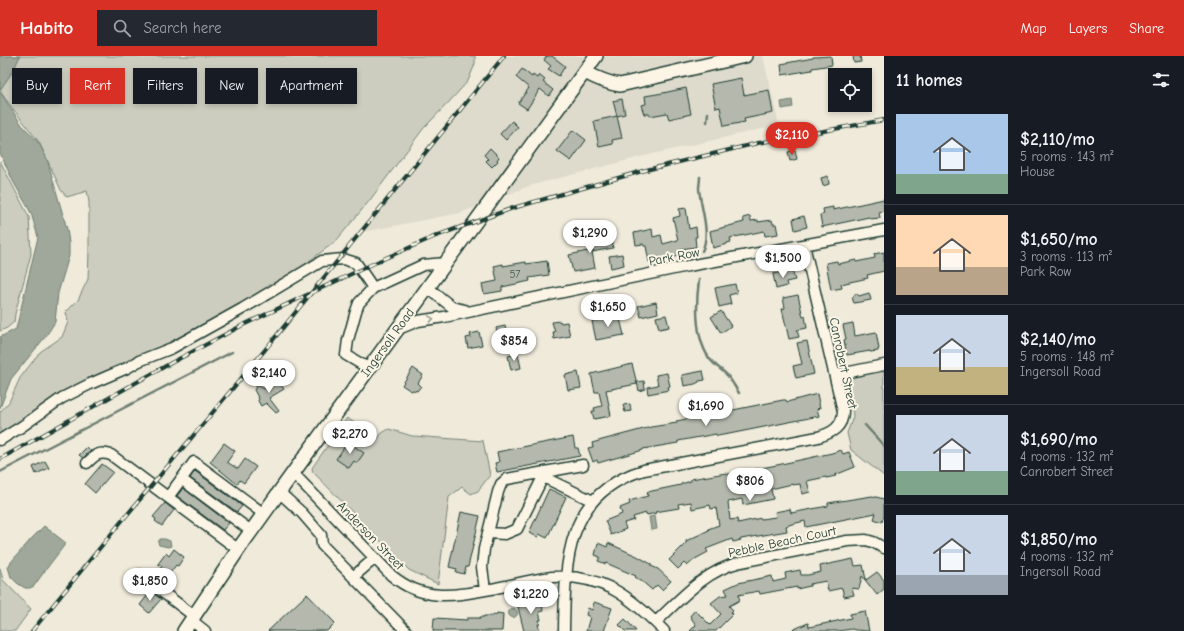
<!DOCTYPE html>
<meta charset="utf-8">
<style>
:root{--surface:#171b24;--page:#242831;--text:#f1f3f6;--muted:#9ea1a6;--line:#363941;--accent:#d93025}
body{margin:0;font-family:"Comic Neue",sans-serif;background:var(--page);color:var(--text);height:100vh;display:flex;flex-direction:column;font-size:15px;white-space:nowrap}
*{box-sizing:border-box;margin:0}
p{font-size:13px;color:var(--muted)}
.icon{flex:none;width:22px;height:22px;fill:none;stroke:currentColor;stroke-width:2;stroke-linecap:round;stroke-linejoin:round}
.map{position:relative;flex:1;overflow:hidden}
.details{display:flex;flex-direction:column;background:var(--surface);width:300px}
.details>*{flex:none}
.top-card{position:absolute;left:12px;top:12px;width:380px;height:36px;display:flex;gap:8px}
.fabs{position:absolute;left:828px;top:12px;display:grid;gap:8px}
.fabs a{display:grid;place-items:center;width:44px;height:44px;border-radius:0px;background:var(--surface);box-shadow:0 2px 6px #0003;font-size:20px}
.price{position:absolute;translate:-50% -34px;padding:0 9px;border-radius:14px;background:#fff;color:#222;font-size:13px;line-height:26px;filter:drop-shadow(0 1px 2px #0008)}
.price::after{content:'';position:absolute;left:50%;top:24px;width:12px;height:9px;margin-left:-6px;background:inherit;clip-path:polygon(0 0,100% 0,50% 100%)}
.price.current{background:var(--accent);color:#fff}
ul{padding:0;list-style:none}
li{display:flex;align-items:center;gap:12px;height:100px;padding:0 12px}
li+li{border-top:1px solid var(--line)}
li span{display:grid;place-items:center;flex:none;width:112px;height:80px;border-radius:0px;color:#555}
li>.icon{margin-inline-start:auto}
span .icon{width:48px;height:48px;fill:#fffc;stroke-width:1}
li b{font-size:17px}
h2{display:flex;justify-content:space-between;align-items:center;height:48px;padding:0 12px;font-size:17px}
.tag{padding:0 14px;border-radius:0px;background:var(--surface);box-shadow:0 2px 6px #0003;font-size:14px;line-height:36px}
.tag.current{background:var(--accent);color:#fff}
header{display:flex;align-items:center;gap:24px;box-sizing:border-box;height:56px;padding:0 20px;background:var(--accent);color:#fff}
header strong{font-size:19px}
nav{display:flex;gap:22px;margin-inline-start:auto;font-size:14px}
.search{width:280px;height:36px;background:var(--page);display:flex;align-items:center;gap:10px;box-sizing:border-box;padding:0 14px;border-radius:0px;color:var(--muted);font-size:15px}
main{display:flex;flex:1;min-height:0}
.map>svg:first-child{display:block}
.built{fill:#dedbcc}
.green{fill:#cccdbf;stroke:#76857a}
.water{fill:#9fa89a;stroke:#6c7d71}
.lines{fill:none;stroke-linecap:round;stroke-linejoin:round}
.stream{stroke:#6c7d71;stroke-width:2.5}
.building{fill:#b5b9ad;stroke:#1f3d34}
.minor-casing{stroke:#1f3d34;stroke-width:13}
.major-casing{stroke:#1f3d34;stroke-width:16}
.minor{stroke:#fcf5e5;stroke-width:10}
.major{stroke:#fcf5e5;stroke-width:13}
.rail-casing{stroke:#1f3d34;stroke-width:4}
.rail{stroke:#fcf5e5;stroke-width:2.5;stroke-dasharray:8;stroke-linecap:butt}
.oneway{stroke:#8e998c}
.labels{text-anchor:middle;stroke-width:4;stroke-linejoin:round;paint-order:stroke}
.number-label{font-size:11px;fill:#445c52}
.street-label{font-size:13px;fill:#1f3d34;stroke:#fcf5e5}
</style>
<header>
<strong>Habito</strong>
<div class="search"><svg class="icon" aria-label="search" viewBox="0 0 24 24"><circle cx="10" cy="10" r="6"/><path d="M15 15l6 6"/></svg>Search here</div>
<nav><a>Map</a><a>Layers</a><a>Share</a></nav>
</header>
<main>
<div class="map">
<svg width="884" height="575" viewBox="0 0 884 575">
<rect width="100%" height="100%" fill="#efeada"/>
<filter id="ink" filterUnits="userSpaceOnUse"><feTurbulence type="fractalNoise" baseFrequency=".025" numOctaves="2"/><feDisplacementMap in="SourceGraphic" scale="8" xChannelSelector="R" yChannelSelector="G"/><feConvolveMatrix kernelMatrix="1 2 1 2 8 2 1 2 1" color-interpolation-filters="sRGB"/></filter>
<g filter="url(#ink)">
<!-- built -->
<path class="built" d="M505 0H763L779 69 644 100 529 130 460 157 362 176Z"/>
<!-- green -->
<path class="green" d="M0 0H475V8L468 25 450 45 423 73 370 144 336 185 300 212 250 245 131 306 0 378V356L9 346 20 322 40 296 62 281 68 266 66 256 78 244 88 223 89 195V146L87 135 67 141 61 134 39 86 4 41 0 33Z
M0 105 29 161 31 198 15 258 14 266 7 272 0 275Z
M884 315V420L851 394 847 377 853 361 852 347 846 322Z
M347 362 378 382 382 377 389 373 412 380 483 385 490 419 478 435 471 438 462 431 449 441 438 528 409 514 313 416 312 412 314 409Z
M0 512 3 524 31 553 15 575H0Z"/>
<!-- water -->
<path class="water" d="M0 0H20L13 15 0 34Z
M0 36 22 69 39 87 47 103 67 173 69 187V200L58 237 55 266 46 280 11 323 0 352V281L16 273 38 181 31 157 13 125 0 97Z
M792 44 793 51 782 53 781 46Z
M655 460 657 473 651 474 649 461Z
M44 470 66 487 44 516 34 530 30 532H25L17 527 11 521 8 511 11 506 32 482Z
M160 483H165L170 485 171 490 168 491 159 489 158 486Z
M508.5 557a4.5 4.5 0 1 1 9 0a4.5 4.5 0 1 1-9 0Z"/>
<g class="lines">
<!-- stream -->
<path class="stream" d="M707 66 708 57
M700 121C700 125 699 129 699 133 701 153 711 177 702 195
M699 224C696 247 695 281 709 302 714 309 721 313 727 319 732 325 735 331 739 337
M865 369 884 390
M0 416 232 296"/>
</g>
<!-- building -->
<path class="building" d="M547 0H552L565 10 559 20 548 13 551 10 544 4Z
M831 0 832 9 812 12V14L782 19 781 8 813 2V1Z
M853 0H860L861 6 854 7Z
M522 13 532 21 533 19 537 22 539 19 545 24 543 26 553 34 549 40 540 33 527 53 518 47 529 32 516 21Z
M741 22 744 39 769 34 773 57 744 63 745 66 724 70 720 51 716 52 711 28Z
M686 32 691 58 669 63 667 57 650 60 649 58H644L641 49 646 48 645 40 663 37Z
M622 43 625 58 617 60 622 82 612 84 613 88 599 91 594 65 617 60 613 45Z
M512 65 518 71 506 84 500 78Z
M573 74 586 84 571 105 557 95Z
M490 92 499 101 497 104 498 105 492 111 486 105 488 103 484 99Z
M795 94 797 103 790 105 788 96Z
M828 120 829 128 823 130 821 122Z
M884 143V155L879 156 880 162 870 163 869 161 822 171 820 159 824 158 823 153 833 151V154Z
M686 152 689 173 696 171 697 181H695L696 191 681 193 683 199 649 206 646 190H644L643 188 636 189 634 177 652 173 653 181 661 179 663 188 678 184 673 162 680 160 679 153Z
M750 160 751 165 758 164V166L772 164 773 168H776L778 178 765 180 764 175 730 182 731 186 727 187V188L713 192 710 175 744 166 743 162Z
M804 160 807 171 795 174 793 163Z
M610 178 613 192 592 196 595 212 573 216 569 199 592 194 590 185 599 183 598 180Z
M884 196V215L867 219 868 222 841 228 842 232 831 234 826 207 837 205 838 208 856 204V206L875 202 874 198Z
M622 198 624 209 611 212 609 200Z
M547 205 549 219 529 222 530 225 502 231V235L484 238 482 228 497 225 494 210 503 208V210L526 206V208Z
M792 214 795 224 786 226 787 230 776 233 773 218Z
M735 228 737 237 729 239 731 248 719 251 715 232Z
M856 237 859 240 869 237 871 244 854 247 852 242Z
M798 239 803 261 805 260 807 272 797 274 799 281 789 283 782 253 785 252 783 242Z
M656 246 658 257 641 261 638 250Z
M721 255 731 270 721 277 711 261Z
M619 259 624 279 596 284 592 265Z
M666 259 669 271 659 273 656 261Z
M560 265 561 267 567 266 570 280 554 283 553 276H555L552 266Z
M853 267 855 280 876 276 879 293H878V295L870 296V295L847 299 844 284 846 283 843 269Z
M505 270 508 281 499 283 496 272Z
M479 276 482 289 468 292 466 282 471 281 470 278Z
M807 285 814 318 796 322 793 310 802 308 797 287Z
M518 298 521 312 511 314 508 300Z
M632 308 637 328 606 334 611 360 594 363 592 355H595L594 352 602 350 599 336H595L591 318Z
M413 312 423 319 418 327 421 330 417 335 413 334 411 335 402 329Z
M703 315 705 324 699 325V326L695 328 684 330 682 319Z
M578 316 581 332 568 334 565 319Z
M667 317 670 330 668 331 669 334 648 338 647 331 658 329 656 319Z
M277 324 284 333 269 342 279 355 276 357 266 347 261 350 258 345 259 343 254 334 257 329 264 333Z
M644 325 645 333 639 335 637 326Z
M817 338 820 352 817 353 819 360 729 378 717 380 716 378 678 385V387L643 393V394L598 407 597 404 593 406 588 392 593 391 592 387 602 384 651 371 677 367 676 365 687 363V361L704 358 718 356V357L783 344H786L787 346Z
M630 348 631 355 625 356 623 349Z
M573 381 575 392H578L580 400 497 416 495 407 499 406 497 396Z
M348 386 364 397 357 407 354 405 349 412 336 403Z
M224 387 235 395 227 406 238 413 245 403 256 411 244 427 240 424 237 428 210 406Z
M87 391 91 395 83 402 79 399Z
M841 394 843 398 849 396 855 411 835 419 836 420 826 422V421L807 425 810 436 802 438 800 428 792 429V428L771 433 773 443 743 449 742 443 728 446 730 464 737 463 738 467 761 462V463L776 461 775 456 790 453 791 457 828 450V447L872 440 884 443V460L882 466 874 463 876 457 806 471 805 465 792 468 786 470 787 475 741 483V484L733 486 732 483 706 493 708 496 695 503 687 510 684 507 678 513 669 504 686 487V485L709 474 708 473 719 469 716 452 711 453 710 449 692 453 691 446 678 448 679 452 655 456 656 457 647 459 646 457 633 461 634 464 624 467 626 473 611 479 605 465 622 458 620 452 630 448 629 445 648 440 647 436 681 429V428L688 426 691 425V423L726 417V418H729L777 409 832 397Z
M45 405 49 412 36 418 33 411Z
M102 408 113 416 95 437 85 428Z
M195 415 242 450 237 456 190 422Z
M183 432 229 467 223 474 177 440Z
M549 433 566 441 547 482 539 478 538 481 529 477Z
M165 447 174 454 162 470 155 465 156 463 153 461Z
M461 456 480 460 468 511H466L464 518 456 516 457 513 449 511Z
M598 487 607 491 608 487 637 500 651 508V510L658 513 671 525 662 534 657 529 652 534 644 527 635 521 636 520 606 507V508L598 505 600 501 595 499Z
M174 493 184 501 178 510 176 509 167 521 158 515 162 510 158 508 166 497 169 500Z
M853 503 855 510 863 509 866 524 877 516 884 524V533L877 539 862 520 859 533 852 532 854 539 844 541 842 532 828 535 826 525 810 528V530L797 533V531L760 538 759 535 738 539 740 544 729 550 733 554 731 556 733 558 716 575H690L696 569 690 560 695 554 710 569 721 558 711 547 720 540 728 539 725 533 738 527 772 520 773 526 786 523 785 517 800 514 801 519H808L821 516 820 510Z
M151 535 161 543 149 557 140 549Z
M307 538 335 567 327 575H268Z
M541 543 543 555 539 556 541 564H539L540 568H538L540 575H524L517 547Z
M594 546 612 552 604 575H586L590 561 586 559 588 552 592 554Z
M865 555 869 575 855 574 852 573 838 575H790L808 567 809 571 851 562 850 558Z
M497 557 503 558 502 575H433L434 562 467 564V562H480V561H484V560H493V558L496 559Z
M625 563 628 566 636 575H625L619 569Z"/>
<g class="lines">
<defs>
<path id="minor" d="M427 231 452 251 465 254
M398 273 418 265 444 261 688 210 884 174
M368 312 346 299 348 284 356 255 359 247 373 232 423 209 445 207
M835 319 884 309
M0 384 21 371 62 342 90 328 127 312 139 305 172 292 242 253 322 205 343 203 356 207 373 232
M87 407C95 399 99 395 111 399L239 494
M293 417 391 519C423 546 453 540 491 533 511 529 531 524 552 521 602 518 630 540 664 575
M537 418 593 445
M181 423 251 475
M279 436 302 457 321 479 322 489 406 575
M168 441 194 406 264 458
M488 477 505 478 517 473 543 421
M140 519 194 560
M353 521 375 502
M485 534 482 511 484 493 498 436 501 428 507 423 583 409
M191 564 205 575
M656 566C681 542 706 514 741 506L847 485 866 484 873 486 884 492
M564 575C565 506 565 437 644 414L818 381C832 377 843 371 843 355L804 189"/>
<path id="major" d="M585 16C596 22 606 27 620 29L745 0
M184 575 242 488 293 417 596 0"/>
</defs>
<!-- minor casing -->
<use href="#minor" class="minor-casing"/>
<!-- major casing -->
<use href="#major" class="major-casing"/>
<!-- minor -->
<use href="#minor" class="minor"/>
<!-- major -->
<use href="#major" class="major"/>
<defs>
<path id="rail" d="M0 403 171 307 241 270 381 204 436 180 513 152 646 114 758 87 884 64
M32 575 121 466 264 295 504 0"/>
</defs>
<!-- rail casing -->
<use href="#rail" class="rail-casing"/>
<!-- rail -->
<use href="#rail" class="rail"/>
</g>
<!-- one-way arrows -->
<defs><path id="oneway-chevron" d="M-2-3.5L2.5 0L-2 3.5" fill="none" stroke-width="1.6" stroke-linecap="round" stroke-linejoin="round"/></defs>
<use class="oneway" href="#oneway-chevron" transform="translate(431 263) rotate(-9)"/>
</g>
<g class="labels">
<!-- number labels -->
<g class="number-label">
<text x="515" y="222">57</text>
</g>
<!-- street labels -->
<g class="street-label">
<text transform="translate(674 200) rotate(-11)" y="5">Park Row</text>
<text transform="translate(387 286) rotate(-54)" y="5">Ingersoll Road</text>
<text transform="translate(844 307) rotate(78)" y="5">Canrobert Street</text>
<text transform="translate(371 479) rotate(46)" y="5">Anderson Street</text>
<text transform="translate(782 485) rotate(-12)" y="5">Pebble Beach Court</text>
</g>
</g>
</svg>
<div class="fabs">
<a><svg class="icon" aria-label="locate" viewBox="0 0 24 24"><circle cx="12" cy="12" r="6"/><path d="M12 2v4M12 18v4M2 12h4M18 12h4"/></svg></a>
</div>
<b class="price current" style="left:792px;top:100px">$2,110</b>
<b class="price" style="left:590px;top:198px">$1,290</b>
<b class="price" style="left:783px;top:223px">$1,500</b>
<b class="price" style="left:608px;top:272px">$1,650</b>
<b class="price" style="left:514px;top:306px">$854</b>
<b class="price" style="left:269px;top:338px">$2,140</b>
<b class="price" style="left:706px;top:371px">$1,690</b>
<b class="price" style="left:350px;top:399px">$2,270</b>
<b class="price" style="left:750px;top:446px">$806</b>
<b class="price" style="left:150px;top:546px">$1,850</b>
<b class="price" style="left:531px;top:559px">$1,220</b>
<div class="top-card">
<a class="tag">Buy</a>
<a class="tag current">Rent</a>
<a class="tag">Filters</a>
<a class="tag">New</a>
<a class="tag">Apartment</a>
</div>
</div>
<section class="details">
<h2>11 homes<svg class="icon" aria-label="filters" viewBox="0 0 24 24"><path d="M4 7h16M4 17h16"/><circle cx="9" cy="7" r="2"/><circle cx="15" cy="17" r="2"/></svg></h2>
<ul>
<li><span style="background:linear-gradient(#a9c7e8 75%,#7fa58c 0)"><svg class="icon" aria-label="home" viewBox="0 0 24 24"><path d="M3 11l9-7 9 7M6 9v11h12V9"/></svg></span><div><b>$2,110/mo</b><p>5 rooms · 143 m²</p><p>House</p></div></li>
<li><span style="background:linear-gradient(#ffd9b3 65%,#b9a48a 0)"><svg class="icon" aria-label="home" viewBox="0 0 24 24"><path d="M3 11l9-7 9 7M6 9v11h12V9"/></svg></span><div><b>$1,650/mo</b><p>3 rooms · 113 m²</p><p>Park Row</p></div></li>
<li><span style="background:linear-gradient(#c9d6e8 65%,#c2b280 0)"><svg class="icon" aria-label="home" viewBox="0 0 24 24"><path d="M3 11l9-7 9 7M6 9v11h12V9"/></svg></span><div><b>$2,140/mo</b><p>5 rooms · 148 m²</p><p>Ingersoll Road</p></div></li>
<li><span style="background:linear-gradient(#c9d6e8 70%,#7fa58c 0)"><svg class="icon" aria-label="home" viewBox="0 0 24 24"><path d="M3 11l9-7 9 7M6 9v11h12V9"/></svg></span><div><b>$1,690/mo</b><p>4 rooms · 132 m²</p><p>Canrobert Street</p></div></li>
<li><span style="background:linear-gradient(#c9d6e8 75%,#9aa5b1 0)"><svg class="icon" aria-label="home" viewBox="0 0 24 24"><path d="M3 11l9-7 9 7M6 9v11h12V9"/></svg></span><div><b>$1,850/mo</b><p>4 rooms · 132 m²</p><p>Ingersoll Road</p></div></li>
</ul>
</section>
</main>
